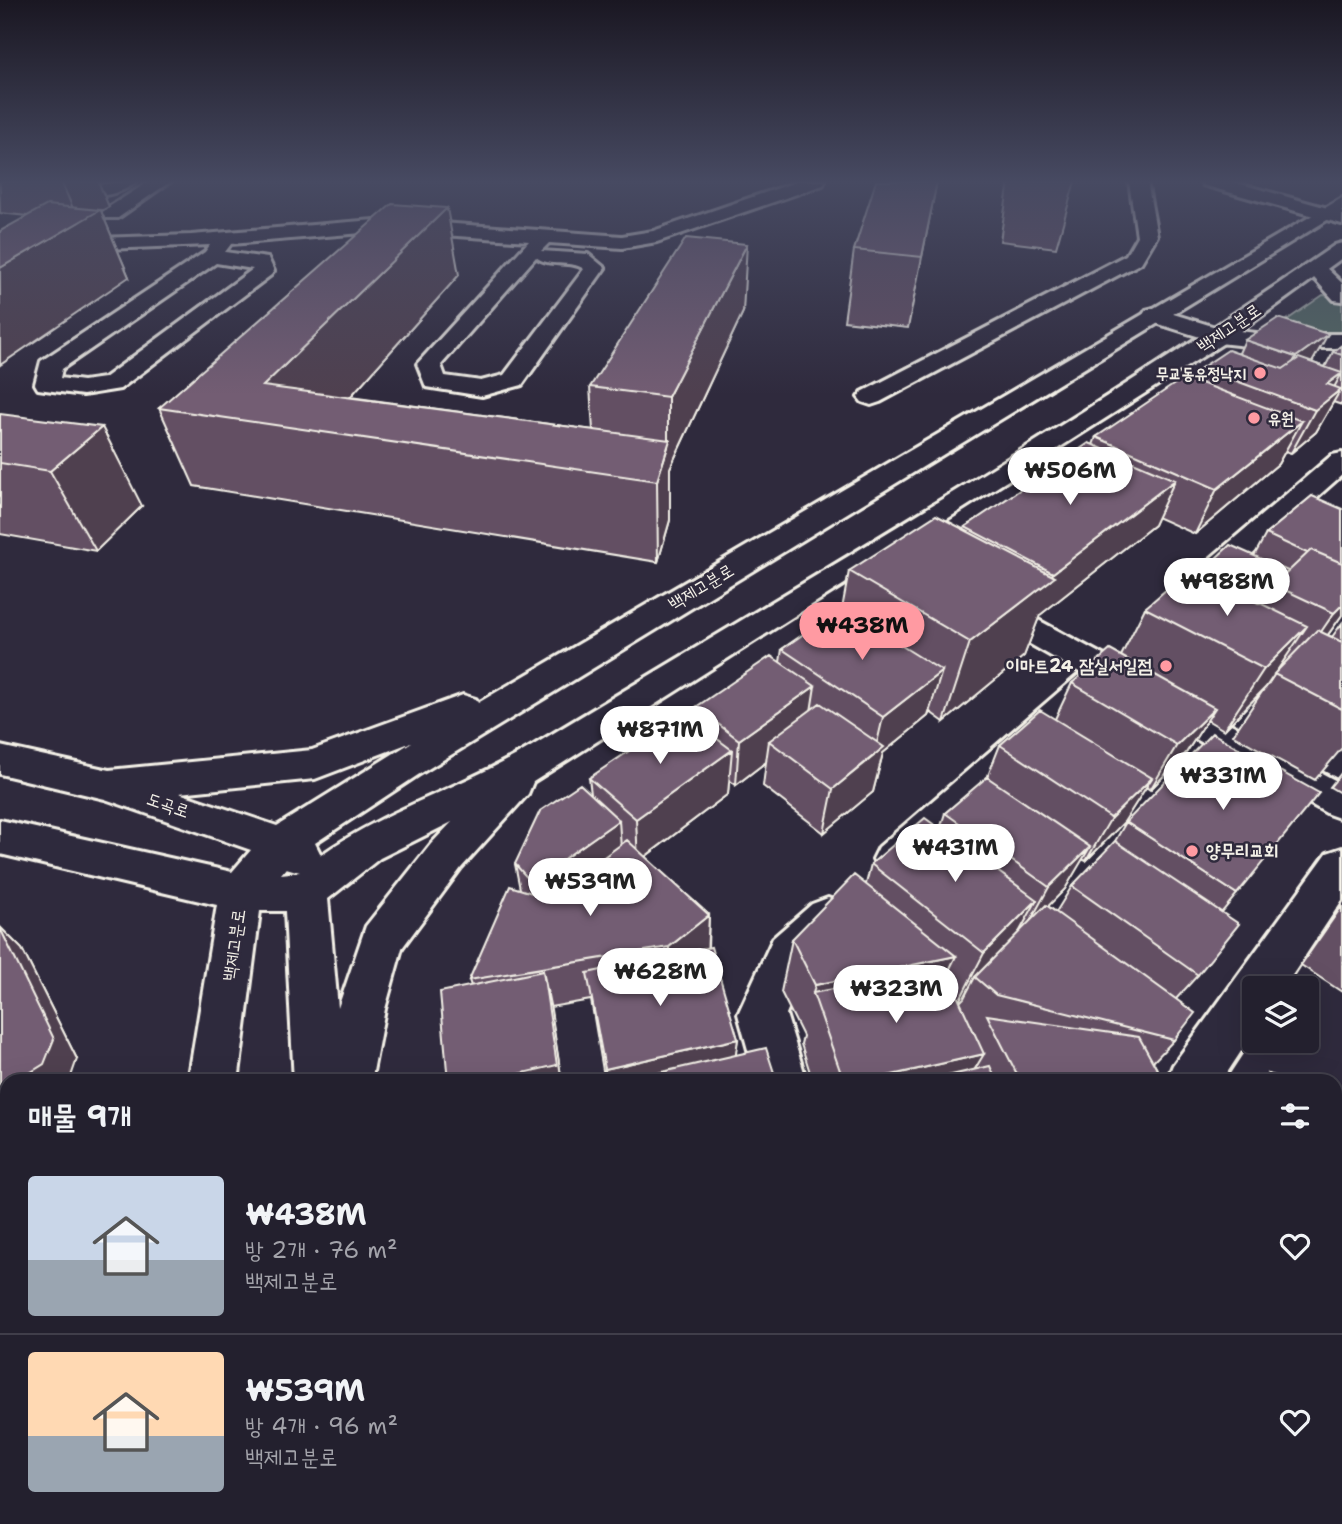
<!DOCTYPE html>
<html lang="ko">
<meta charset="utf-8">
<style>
:root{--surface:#23202e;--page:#2b2836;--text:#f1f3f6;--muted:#a3a3aa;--line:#403e4a;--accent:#ff9aa2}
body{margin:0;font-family:"Shantell Sans","Poor Story",sans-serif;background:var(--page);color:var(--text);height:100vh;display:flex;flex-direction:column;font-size:26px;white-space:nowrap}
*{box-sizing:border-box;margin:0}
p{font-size:23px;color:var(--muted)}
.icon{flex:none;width:38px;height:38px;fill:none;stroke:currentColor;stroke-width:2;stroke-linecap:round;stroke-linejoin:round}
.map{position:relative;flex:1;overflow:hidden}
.sheet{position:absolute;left:0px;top:1074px;width:1342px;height:450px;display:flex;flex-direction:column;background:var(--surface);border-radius:21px 21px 0 0;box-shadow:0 7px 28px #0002,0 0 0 2px var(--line)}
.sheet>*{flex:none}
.buttons{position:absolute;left:1242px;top:976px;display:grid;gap:14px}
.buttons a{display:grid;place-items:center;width:77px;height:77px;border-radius:7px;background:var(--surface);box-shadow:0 7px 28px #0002,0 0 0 2px var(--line);font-size:35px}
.price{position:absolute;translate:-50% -60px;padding:0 16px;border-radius:24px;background:#fff;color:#222;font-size:23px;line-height:46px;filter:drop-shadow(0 2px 4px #0008)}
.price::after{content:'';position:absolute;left:50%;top:42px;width:21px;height:16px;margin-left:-10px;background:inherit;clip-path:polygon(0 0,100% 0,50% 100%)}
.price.active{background:var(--accent);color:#111}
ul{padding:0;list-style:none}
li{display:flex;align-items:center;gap:21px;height:175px;padding:0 28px}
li+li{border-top:2px solid var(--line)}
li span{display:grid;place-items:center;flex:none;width:196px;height:140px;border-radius:7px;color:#555}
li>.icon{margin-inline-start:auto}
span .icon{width:84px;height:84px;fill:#fffc;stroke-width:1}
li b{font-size:30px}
h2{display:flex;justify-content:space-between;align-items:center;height:84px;padding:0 28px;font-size:30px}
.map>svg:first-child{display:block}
.green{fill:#536862;stroke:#a4aca5;stroke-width:2}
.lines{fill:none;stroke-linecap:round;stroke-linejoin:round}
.minor-casing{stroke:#f4f1e8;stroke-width:6}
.major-casing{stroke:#f4f1e8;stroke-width:6}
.minor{fill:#2f2a3d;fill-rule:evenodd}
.major{fill:#2f2a3d;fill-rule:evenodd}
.wall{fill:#635063;stroke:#f4f1e8;stroke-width:2}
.shaded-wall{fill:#504150;stroke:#f4f1e8;stroke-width:2}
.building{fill:#735d73;stroke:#f4f1e8;stroke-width:2}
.poi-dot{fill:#ff9aa2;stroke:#2f2a3d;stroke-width:2.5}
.labels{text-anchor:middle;stroke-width:5;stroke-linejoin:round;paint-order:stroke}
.far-poi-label{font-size:16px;font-weight:bold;fill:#f4f1e8;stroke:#2f2a3d;text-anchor:end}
.street-label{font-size:18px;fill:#f4f1e8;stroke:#2f2a3d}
.poi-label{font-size:18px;font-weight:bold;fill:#f4f1e8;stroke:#2f2a3d;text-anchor:end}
</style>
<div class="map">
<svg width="1342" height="1524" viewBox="0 0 1342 1524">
<rect width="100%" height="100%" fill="#2f2a3d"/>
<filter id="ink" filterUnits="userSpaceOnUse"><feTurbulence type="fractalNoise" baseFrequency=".0143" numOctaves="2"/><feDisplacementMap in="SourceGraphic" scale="14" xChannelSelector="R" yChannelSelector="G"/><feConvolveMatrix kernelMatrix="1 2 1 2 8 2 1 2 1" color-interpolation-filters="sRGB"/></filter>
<g filter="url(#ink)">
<!-- green -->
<path class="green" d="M1323 295 1335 297 1342 304V337L1274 329Z"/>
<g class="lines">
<defs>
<path id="minor" d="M0 181 83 186 136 181C110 209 34 192 0 187Z
M150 181H171L118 218H104L102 214 104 210Z
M799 181H825L823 185 657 242 622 248 549 243 541 251 588 254 605 268 522 385 482 396 426 387 417 364 529 241 386 231 231 244 225 252 268 258 274 271 271 275 120 389 83 395 38 389 35 384 41 361 205 252 210 245 0 253V241L191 235 386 219 622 236 653 231ZM536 257C549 268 569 259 584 269L504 375 481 381 445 376 441 365ZM216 263 253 269 104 378 83 381 60 378 62 369Z
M1129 181H1147L1157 236 1141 263 880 402 871 405 862 402 858 397 862 392 1126 255 1137 236Z
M1201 181H1230L1342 212V224L1203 185Z
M1315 262 1322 264 1342 283V301L1334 300 1305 268 1308 264Z
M1154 308 1222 329 1265 334H1342V348H1265L1219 343 1146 320 1143 315 1146 310Z
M1342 453V475L1212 590 1201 593 1190 590 1185 583 1190 576 1332 455Z
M989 596 1001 600 1342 784V819L1328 814 1108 689 909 871 894 876 879 871 873 859 879 847 1081 673 977 614 973 607 977 600Z
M1342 848V900L1283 989H1255V1030L1221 1082H1166L1173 1065 1327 853Z
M828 898 844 904 850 917 844 930 806 965 786 1014 807 1082H757L738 1014 773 938 812 904Z"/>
<path id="major" d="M1342 198V211L418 775 315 843 321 855C386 809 464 787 532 746 802 583 1076 425 1335 245L1342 243V258L1227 341 533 782 528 794 461 868 402 948 385 1009 371 1082H294L285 911H260L238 1082H188L217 905 0 854V820L232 872 251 850 105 799 0 774V746L109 770 312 750 463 695 476 699 478 703ZM412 742 277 826 179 793 315 779ZM452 822 431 844 366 926 338 1008 328 899 380 858ZM286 868 300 872 281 874Z
M118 1517H184L183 1524H117Z
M284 1517H350V1524H284Z"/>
</defs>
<!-- minor casing -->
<use href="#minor" class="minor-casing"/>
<!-- major casing -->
<use href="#major" class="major-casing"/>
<!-- minor -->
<use href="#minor" class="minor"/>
<!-- major -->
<use href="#major" class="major"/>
</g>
<!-- wall -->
<path class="wall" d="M0 181H98L109 207 101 211 129 277 27 216 0 213Z
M937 181 908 328 844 321 854 250Z
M1009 181H1075L1056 248 1000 241Z
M459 275 350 397 593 430 590 387 743 312 670 468V520L658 562 194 486 159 408Z
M1245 340 1325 367 1333 352 1342 345V405L1333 402 1316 432 1291 453 1285 451 1278 464 1195 534 1157 517 1154 525 1040 615 1024 656 944 722 930 712 928 716 883 753 873 792 824 833 763 786 766 762 736 785 729 780 728 794 645 857 709 915 708 948 738 1039 735 1055 777 1082H605L591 1000 550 1007 562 1082H448L471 986 469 980 520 889 515 864 591 794 589 778 696 723V707L780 662 782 649 842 609 849 571 964 529 965 527 1093 445 1096 437 1195 381 1201 368 1239 353Z
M0 414 142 506 96 551 0 534Z
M1312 496 1342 615 1328 635 1332 637 1342 623V748L1315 780 1233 735 1274 674 1280 668 1279 667 1266 687 1224 730 1207 720 1186 753 1150 790 1146 787 1124 822 1086 861 1082 859 1065 889 1048 906 1056 912 1072 886 1114 843 1126 822 1237 894 1222 912 1198 975 1176 999 1174 1040 1153 1062 1164 1082H813L801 1044 803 1036 781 992 792 939 866 884 871 864 940 829 945 813 987 778 1000 745 1055 719 1072 683 1121 656 1145 608 1199 574 1254 556 1266 534Z
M1342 772V794L1330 787Z
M1342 906V992L1301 965Z
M0 927 22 949 77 1059 7 1082V1336L0 1337Z
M1268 1074 1294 1082H1259Z
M1335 1092 1342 1094V1216L1335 1217Z
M1342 1217V1337L1335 1325V1221Z
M1342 1503V1524H1268L1290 1517H1335V1504Z
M702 1517H919L921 1524H703Z
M955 1517H1141L1119 1524H957Z
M1163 1517H1191L1164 1520Z"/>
<!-- shaded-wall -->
<path class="shaded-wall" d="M61 181H98L109 207 101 211 129 277 0 365V268L79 222Z
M447 208 459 275 319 432 263 386Z
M747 244 743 312 670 468V520L658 562 657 481 668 447V397Z
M1328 334 1305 375 1276 396 1296 357Z
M1342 373 1327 400 1341 389 1316 432 1291 453 1315 410 1327 384Z
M1302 421 1278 464 1195 534 1217 489Z
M102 427 142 506 96 551 50 471Z
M1175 480 1154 525 1040 615 1024 656 944 722 970 642 1051 580 1053 573Z
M1270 591 1248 627V614Z
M1342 605V615L1327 636 1292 674 1334 613Z
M1307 626 1266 687 1224 730 1264 669Z
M942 671 928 716 883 753 873 792 824 833 833 789 874 756 883 717Z
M815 686 808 731 769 741 766 762 736 785 739 740Z
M1215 708 1186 753 1150 790 1177 745Z
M732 750 728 794 638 862 636 819Z
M1152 778 1124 822 1086 861 1111 818Z
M619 820 622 863 540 924 531 882Z
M1090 847 1065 889 1026 929 1049 887Z
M1037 900 1007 954 975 977 964 998 957 1005 984 953Z
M709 915 707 956 669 987V947Z
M0 927 22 949 77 1059 69 1082H15Z
M956 956 931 1008 813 994 815 985Z
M543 971 551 1010 562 1082H485Z
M738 1039 733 1075 706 1082H606L605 1069Z
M984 1054 967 1082H861Z
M7 1086V1121L0 1125V1091Z
M7 1242V1320L0 1317V1271Z
M582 1517H589L590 1524H583Z"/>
<!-- building -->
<path class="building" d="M876 181H937L922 257 854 250Z
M392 204 447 208 263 386 670 440 657 481 159 408Z
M47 205 100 210 0 268V231Z
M686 238 747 244 668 397 590 387Z
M1278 318 1328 334 1296 357 1245 340Z
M1342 345V355L1333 352Z
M1228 350 1283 369 1299 358 1342 373 1327 384 1341 389 1315 410 1201 368Z
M1185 377 1302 421 1217 489 1096 437Z
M0 414 102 427 50 471 0 463Z
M1089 443 1175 480 1053 573 965 527Z
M1312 496 1342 509V563L1311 550 1307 553 1266 534Z
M936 515 1055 577 970 642 849 571Z
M1230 545 1288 571 1274 585 1270 591 1258 603 1199 574Z
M1311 550 1342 563V605L1334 613 1274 585Z
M1190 569 1307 626 1264 669 1145 608Z
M841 608 942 671 883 717 782 649Z
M1317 630 1342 642V709L1274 674Z
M1110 650 1215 708 1177 745 1072 683Z
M771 656 815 686 739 740 696 707Z
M820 703 884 747 833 789 769 741Z
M1040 710 1152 778 1111 818 1000 745Z
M684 714 732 750 636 819 589 778Z
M1212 733 1319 793 1237 894 1126 822Z
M987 777 1090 847 1049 887 945 813Z
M580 784 619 820 531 882 515 864 540 811Z
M925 818 1037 900 984 953 871 864Z
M627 840 709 915 669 947 469 980 510 886 538 895 567 884Z
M1115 841 1239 924 1198 975 1072 886Z
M854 875 956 956 815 985 792 939Z
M1046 905 1195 1013 1174 1040 996 995 975 977Z
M0 928 54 1039 44 1064 15 1082H7V1086L0 1091Z
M711 947 738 1039 605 1069 587 973Z
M944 967 984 1054 861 1082H844L813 993Z
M543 971 557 1065 485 1082H448L440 992Z
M987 1015 1139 1037 1164 1082H1021Z
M766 1048 777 1082H619Z
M990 1066 997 1082H922Z
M1268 1074 1294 1082H1273Z
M1335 1092 1342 1094V1185L1335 1175Z
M7 1101V1242L0 1271V1103Z
M1335 1367 1342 1379V1479L1335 1481Z
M461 1517H582L583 1524H461Z
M707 1517H919L921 1524H709Z
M996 1517H1141L1119 1524H998Z"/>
</g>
<!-- sky -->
<linearGradient id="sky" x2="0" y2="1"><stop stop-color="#1a1722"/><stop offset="0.46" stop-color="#474a62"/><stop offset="1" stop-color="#474a62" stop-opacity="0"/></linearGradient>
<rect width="1342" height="395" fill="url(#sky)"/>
<!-- markers -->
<g class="poi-dot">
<circle cx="1260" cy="373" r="7"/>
<circle cx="1254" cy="418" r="7"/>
<circle cx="1166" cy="666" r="7"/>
<circle cx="1192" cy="851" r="7"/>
</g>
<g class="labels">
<!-- far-poi labels -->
<g class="far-poi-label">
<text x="1246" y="379">무교동유정낙지</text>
<text x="1268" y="424" text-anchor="start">유원</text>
</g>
<!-- street labels -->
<g class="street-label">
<text transform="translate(1229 328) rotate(-34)" y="6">백제고분로</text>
<text transform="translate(701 587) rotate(-31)" y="6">백제고분로</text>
<text transform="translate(168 805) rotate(19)" y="6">도곡로</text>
<text transform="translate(234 945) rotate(-82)" y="6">백제고분로</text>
</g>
<!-- poi labels -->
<g class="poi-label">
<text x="1152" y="672">이마트24 잠실서일점</text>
<text x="1206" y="857" text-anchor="start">양무리교회</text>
</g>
</g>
</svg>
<div class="buttons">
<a><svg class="icon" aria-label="layers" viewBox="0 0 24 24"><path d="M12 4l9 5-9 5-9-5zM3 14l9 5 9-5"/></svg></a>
</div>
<b class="price" style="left:1070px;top:507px">₩506M</b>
<b class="price" style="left:1227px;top:618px">₩988M</b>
<b class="price active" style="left:862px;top:662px">₩438M</b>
<b class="price" style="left:660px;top:766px">₩871M</b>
<b class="price" style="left:1223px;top:812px">₩331M</b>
<b class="price" style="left:955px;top:884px">₩431M</b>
<b class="price" style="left:590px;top:918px">₩539M</b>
<b class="price" style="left:660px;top:1008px">₩628M</b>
<b class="price" style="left:896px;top:1025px">₩323M</b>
<section class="sheet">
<h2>매물 9개<svg class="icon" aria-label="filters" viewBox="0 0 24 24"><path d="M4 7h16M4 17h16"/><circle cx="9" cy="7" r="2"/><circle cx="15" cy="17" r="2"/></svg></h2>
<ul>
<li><span style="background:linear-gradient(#c9d6e8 60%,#9aa5b1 0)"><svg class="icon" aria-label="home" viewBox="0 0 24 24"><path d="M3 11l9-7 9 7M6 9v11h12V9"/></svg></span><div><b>₩438M</b><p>방 2개 · 76 m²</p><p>백제고분로</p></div><svg class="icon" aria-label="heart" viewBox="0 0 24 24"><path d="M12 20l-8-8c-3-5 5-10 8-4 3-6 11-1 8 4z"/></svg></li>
<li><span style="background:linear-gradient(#ffd9b3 60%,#9aa5b1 0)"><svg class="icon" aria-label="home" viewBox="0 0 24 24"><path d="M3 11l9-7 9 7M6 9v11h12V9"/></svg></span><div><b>₩539M</b><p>방 4개 · 96 m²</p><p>백제고분로</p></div><svg class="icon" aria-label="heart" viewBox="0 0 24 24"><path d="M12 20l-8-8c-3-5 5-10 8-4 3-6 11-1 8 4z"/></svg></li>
</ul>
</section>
</div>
